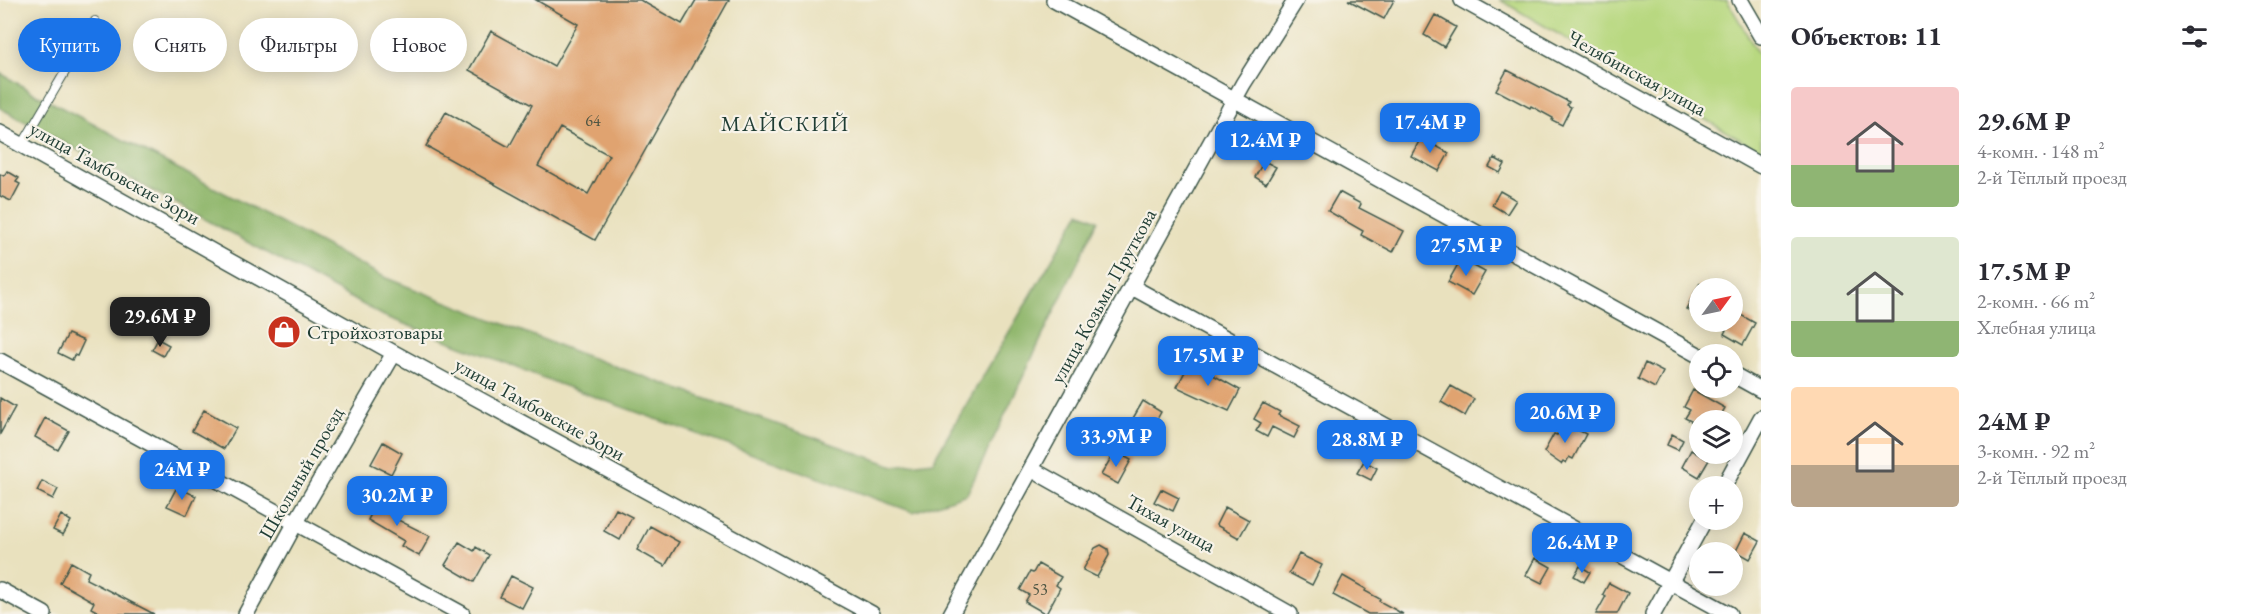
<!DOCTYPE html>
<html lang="ru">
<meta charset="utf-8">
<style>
:root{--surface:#fff;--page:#f2f2f3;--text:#2b2b33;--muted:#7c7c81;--accent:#1a73e8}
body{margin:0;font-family:"EB Garamond",serif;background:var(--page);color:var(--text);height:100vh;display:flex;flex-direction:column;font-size:22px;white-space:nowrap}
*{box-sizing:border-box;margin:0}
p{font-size:20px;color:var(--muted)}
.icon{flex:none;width:33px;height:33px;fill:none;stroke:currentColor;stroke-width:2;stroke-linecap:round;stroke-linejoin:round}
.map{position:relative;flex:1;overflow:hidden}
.details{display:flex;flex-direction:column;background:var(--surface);width:480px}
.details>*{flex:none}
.top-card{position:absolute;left:18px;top:18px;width:570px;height:54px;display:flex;gap:12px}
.needle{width:39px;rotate:57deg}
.buttons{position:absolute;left:1689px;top:278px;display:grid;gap:12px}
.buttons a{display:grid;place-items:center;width:54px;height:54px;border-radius:50%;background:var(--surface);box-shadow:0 3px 15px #0003;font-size:30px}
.price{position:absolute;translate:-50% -51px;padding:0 14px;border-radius:12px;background:var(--accent);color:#fff;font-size:20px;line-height:39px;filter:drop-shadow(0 2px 3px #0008)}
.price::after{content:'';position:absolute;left:50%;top:36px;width:18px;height:14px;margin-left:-9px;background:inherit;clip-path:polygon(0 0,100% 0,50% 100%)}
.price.current{background:#222;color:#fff}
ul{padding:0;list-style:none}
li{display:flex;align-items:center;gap:18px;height:150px;padding:0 30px}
li span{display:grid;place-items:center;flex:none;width:168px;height:120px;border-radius:6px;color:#555}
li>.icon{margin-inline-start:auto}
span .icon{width:72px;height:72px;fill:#fffc;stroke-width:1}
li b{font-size:26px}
h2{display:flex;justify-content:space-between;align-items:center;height:72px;padding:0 30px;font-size:26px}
.pill{padding:0 21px;border-radius:27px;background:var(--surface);box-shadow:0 3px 15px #0003;font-size:21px;line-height:54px}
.pill.current{background:var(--accent);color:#fff}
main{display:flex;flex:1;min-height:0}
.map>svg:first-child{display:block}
.green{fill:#b8d880;stroke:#6c8a5a;stroke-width:1.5}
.forest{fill:#92b86e;stroke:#587a51;stroke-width:1.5}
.building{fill:#e0a370;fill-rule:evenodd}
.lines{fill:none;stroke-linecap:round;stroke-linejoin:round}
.service-casing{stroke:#3d5649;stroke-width:10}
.minor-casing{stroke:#3d5649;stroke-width:18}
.service{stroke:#fff;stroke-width:8}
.minor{stroke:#fff;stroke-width:15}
.labels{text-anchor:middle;stroke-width:4.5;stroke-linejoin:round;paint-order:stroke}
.number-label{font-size:16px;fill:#4f5643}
.street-label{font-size:20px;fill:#1f3d34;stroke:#f7f3e8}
.poi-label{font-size:20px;fill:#1f3d34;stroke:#f7f3e8;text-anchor:start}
.quarter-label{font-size:22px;letter-spacing:1.5px;fill:#1f3d34;stroke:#f7f3e8}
</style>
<main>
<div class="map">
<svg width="1761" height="614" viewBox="0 0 1761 614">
<rect width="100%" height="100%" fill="#f7f3e8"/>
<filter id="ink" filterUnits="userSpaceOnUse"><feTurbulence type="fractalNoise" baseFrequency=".0167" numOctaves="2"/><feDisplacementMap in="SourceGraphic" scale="12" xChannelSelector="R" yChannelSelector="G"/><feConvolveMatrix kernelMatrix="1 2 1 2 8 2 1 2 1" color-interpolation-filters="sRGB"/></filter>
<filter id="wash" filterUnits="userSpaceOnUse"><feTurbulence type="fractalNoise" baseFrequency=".008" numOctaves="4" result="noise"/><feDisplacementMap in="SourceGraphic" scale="24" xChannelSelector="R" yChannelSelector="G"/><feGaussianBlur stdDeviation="1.35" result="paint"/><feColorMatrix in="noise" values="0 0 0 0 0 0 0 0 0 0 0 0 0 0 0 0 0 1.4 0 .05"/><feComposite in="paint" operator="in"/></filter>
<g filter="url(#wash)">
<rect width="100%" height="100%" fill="#e9e1be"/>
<!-- green -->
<path class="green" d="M1500 0H1727L1761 59V152Z"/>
<!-- forest -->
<path class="forest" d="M0 73 32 92 386 278 575 352 894 466 933 461 1080 212 1098 220 967 494 913 512 559 384 384 316 0 108Z"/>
<g id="blocks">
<!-- building -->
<path class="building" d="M536 0H640L682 24 696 0H729L595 240 426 146 446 112 509 147 532 105 469 70 491 31 554 66 578 24ZM560 128 609 155 588 194 538 166Z
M1348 0H1394L1384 19Z
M1435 15 1456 27 1444 47 1424 35Z
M1507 70 1569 102 1567 105 1571 107 1562 125 1552 120 1553 118 1531 106 1530 108 1496 90Z
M1421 138 1449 153 1439 171 1411 156Z
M1494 158 1505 164 1500 173 1489 167Z
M1264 161 1276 167 1266 184 1255 177Z
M7 171 19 178 16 182 20 184 11 201 0 196V174L4 176Z
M1500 191 1516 200 1507 214 1492 205Z
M1339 192 1361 204 1359 208 1404 231 1393 252 1361 235 1363 231 1328 211Z
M1461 259 1485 272 1472 295 1448 282Z
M1700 283V316L1686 309Z
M1732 310 1755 323 1743 345 1724 334 1726 330 1709 321H1732Z
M68 334 84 341 77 356 74 355 72 360 58 353Z
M158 339 169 345 163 356 152 350Z
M1190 362 1240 390 1229 411 1177 387Z
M1645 363 1663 372 1655 388 1638 379Z
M1451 386 1474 399 1465 416 1441 402Z
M1693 390 1725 408 1718 420 1710 415 1708 420H1700V426L1685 418 1690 410 1684 407Z
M0 398 15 407 0 434Z
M1143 401 1161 412 1151 430 1132 420Z
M1263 403 1280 412 1278 415 1300 426 1294 438 1272 427 1267 437 1256 431 1261 423 1254 419Z
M204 410 236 428 224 449 192 431Z
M45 418 69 431 58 450 35 437Z
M1568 425 1586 434 1573 459 1569 457 1566 463 1563 461 1561 464 1544 452 1554 434 1557 435 1561 428 1565 430Z
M1672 434 1683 440 1678 450 1667 445Z
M383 442 402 453 391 474 371 464Z
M1691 450 1709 460 1699 477 1682 467Z
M1118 453 1131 460 1118 484 1101 475 1112 456 1115 458Z
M1364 461 1377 468 1371 480 1357 473Z
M42 481 58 489 53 499 37 491Z
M177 487 196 496 187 515 167 506Z
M1161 489 1179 498 1173 511 1154 502Z
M367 493 400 512 396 519 430 536 419 556 401 546 404 541 368 520 374 508Z
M1225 507 1249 520 1239 538 1216 525Z
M616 509 632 517 620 540 604 531Z
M61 515 71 521 63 535 53 530Z
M650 526 679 542 665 566 637 550Z
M1745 533 1760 541 1750 559 1736 551Z
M459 542 474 551 476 547 489 555 474 582 445 565Z
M1101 545 1108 549 1109 555 1097 577 1083 570 1095 548Z
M1299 554 1322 565 1312 585 1289 573Z
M1535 558 1551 567 1542 583 1526 575Z
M71 562 89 572 86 579 154 614H102L91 608 94 602 60 583Z
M1038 564 1061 577 1056 585 1060 588 1046 614 1025 602 1029 595 1020 590 1030 572 1033 573Z
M1580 566 1590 572 1584 582 1574 576Z
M511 576 533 587 522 608 500 597Z
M1343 576 1366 589 1365 591 1380 599 1379 601 1403 614H1368L1333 595Z
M1609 583 1628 593 1617 614H1596L1606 596 1603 594Z"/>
</g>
</g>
<g filter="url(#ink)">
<use href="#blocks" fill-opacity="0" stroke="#3d5649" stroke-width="1.5"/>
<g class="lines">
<defs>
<path id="service" d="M22 145 95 21"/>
<path id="minor" d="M1054 0 1700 356
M1462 0 1761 166
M1740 0 1761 36
M0 133 394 353 872 614
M1132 287 1729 614
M0 361 462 614
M1732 374 1761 390
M1031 469 1290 614
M1724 486 1761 418
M0 590 44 614
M246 614 296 522 394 353
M951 614 1243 84 1296 0
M1653 614 1705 519"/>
</defs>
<!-- service casing -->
<use href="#service" class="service-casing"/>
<!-- minor casing -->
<use href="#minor" class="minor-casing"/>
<!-- service -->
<use href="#service" class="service"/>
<!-- minor -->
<use href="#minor" class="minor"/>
</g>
</g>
<!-- icons -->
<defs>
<symbol id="shop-disc" viewBox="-11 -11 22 22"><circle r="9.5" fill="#c8321e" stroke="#f7f3e8"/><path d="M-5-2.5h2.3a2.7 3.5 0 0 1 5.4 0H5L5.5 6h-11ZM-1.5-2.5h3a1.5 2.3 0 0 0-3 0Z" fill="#fff"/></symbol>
</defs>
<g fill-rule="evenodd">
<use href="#shop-disc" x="265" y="313" width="38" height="38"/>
</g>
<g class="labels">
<!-- number labels -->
<g class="number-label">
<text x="593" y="126">64</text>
<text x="1040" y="595">53</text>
</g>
<!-- street labels -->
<g class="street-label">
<text transform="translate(1637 73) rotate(29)" y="7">Челябинская улица</text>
<text transform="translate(115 173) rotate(29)" y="7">улица Тамбовские Зори</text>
<text transform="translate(1103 296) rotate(-61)" y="7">улица Козьмы Пруткова</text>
<text transform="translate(540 409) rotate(29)" y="7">улица Тамбовские Зори</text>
<text transform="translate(301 473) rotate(-60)" y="7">Школьный проезд</text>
<text transform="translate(1171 523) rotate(29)" y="7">Тихая улица</text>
</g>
<!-- poi labels -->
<g class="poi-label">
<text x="307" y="339">Стройхозтовары</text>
</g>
<!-- quarter labels -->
<g class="quarter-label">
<text x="785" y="131">МАЙСКИЙ</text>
</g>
</g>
</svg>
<div class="buttons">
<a><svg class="needle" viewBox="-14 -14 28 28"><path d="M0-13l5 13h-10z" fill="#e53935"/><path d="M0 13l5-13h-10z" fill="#7c7c81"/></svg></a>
<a><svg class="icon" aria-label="locate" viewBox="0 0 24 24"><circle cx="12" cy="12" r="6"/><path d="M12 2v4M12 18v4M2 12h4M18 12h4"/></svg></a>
<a><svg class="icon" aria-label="layers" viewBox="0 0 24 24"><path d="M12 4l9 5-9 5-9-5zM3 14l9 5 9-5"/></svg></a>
<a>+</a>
<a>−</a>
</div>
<b class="price" style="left:1430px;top:154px">17.4M ₽</b>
<b class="price" style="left:1265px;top:172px">12.4M ₽</b>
<b class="price" style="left:1466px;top:277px">27.5M ₽</b>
<b class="price current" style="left:160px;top:348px">29.6M ₽</b>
<b class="price" style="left:1208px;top:387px">17.5M ₽</b>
<b class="price" style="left:1565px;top:444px">20.6M ₽</b>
<b class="price" style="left:1116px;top:468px">33.9M ₽</b>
<b class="price" style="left:1367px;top:471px">28.8M ₽</b>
<b class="price" style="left:182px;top:501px">24M ₽</b>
<b class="price" style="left:397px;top:527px">30.2M ₽</b>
<b class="price" style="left:1582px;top:574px">26.4M ₽</b>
<div class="top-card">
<a class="pill current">Купить</a>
<a class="pill">Снять</a>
<a class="pill">Фильтры</a>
<a class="pill">Новое</a>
</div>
</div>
<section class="details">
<h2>Объектов: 11<svg class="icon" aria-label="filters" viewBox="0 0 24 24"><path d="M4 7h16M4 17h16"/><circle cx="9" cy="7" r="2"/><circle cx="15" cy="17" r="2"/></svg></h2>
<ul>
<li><span style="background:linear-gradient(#f6c9c9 65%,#8fb573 0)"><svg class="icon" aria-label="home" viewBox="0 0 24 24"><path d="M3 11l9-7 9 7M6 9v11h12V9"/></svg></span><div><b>29.6M ₽</b><p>4-комн. · 148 m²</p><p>2-й Тёплый проезд</p></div></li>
<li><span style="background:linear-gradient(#dfe7d0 70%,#8fb573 0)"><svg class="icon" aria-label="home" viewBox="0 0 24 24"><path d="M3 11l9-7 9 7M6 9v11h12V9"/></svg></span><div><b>17.5M ₽</b><p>2-комн. · 66 m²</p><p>Хлебная улица</p></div></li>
<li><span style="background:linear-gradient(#ffd9b3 65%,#b9a48a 0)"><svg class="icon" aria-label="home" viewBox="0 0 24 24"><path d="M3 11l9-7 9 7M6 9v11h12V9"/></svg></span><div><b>24M ₽</b><p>3-комн. · 92 m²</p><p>2-й Тёплый проезд</p></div></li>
</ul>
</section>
</main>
